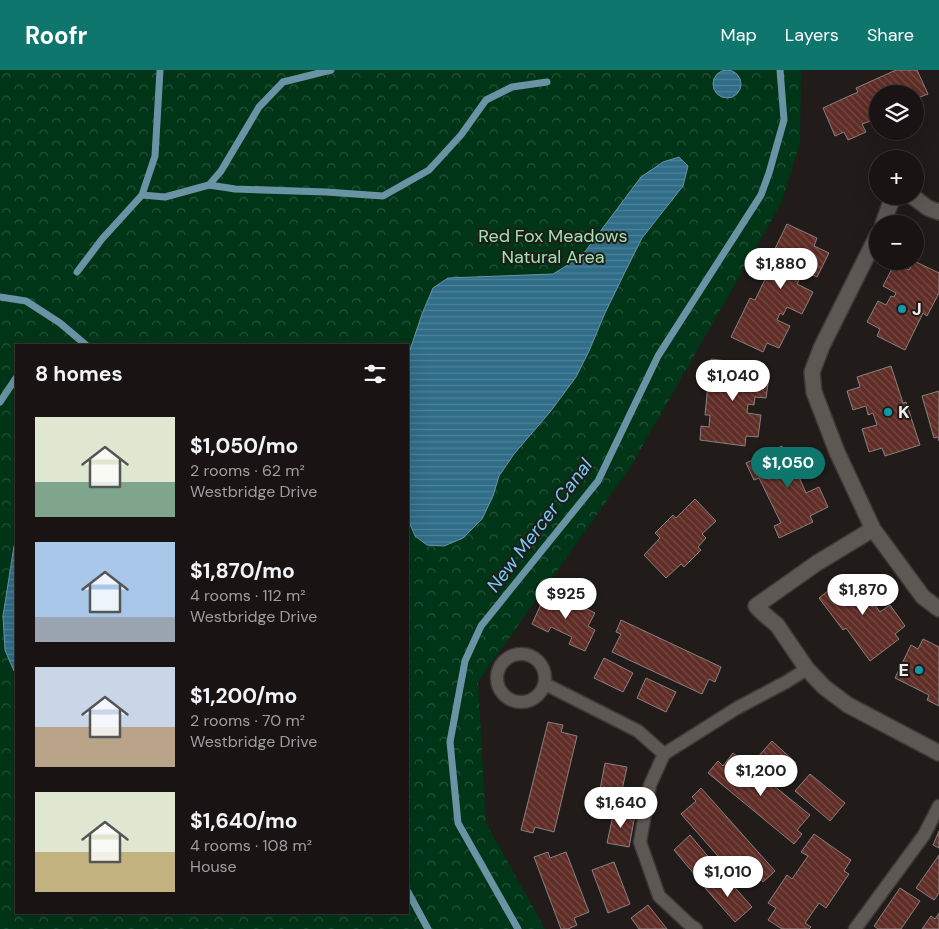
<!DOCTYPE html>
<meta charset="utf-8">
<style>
:root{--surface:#191413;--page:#262121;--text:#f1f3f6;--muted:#9f9ea0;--line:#373333;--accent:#0f766e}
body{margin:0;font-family:"DM Sans",sans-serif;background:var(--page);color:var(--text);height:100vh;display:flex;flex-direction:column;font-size:19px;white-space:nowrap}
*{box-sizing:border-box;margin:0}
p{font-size:16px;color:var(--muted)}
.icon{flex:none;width:28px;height:28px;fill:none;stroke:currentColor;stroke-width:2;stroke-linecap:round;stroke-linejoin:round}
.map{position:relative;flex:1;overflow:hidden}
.drawer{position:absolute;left:15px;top:274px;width:394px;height:570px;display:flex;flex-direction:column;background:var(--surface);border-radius:0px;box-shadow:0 5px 20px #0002,0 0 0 1px var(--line)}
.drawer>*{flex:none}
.buttons{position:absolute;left:869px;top:15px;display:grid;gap:10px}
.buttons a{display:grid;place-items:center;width:55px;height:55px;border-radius:50%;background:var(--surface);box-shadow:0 5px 20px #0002,0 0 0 1px var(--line);font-size:25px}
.price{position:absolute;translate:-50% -42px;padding:0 11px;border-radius:18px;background:#fff;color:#222;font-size:16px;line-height:32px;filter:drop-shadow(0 1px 2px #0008)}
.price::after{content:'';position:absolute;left:50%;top:30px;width:15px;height:11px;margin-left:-8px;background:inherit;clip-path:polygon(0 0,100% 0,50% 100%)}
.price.on{background:var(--accent);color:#fff}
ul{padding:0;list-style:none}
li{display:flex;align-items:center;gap:15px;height:125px;padding:0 20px}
li span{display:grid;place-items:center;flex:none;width:140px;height:100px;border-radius:0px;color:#555}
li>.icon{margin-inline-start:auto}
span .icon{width:60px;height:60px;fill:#fffc;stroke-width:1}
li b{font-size:21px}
h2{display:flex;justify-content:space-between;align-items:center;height:60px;padding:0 20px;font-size:21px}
header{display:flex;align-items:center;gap:30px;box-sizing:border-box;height:70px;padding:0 25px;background:var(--accent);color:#fff}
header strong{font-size:24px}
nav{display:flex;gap:28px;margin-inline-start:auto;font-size:18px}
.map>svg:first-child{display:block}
.forest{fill:url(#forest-crowns);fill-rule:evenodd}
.water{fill:url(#water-rules);stroke:#6a94a6}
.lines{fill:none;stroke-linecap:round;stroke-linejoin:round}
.stream{stroke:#6a94a6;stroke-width:7}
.building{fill:url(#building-back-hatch);stroke:#898180}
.service-casing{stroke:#3d3938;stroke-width:15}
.minor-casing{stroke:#3d3938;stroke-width:18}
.service{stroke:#5e5855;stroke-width:12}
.minor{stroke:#5e5855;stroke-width:15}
.culture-dot{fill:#0f9aa8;stroke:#211b19;stroke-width:2}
.labels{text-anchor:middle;stroke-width:4;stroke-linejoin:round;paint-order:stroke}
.park-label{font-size:18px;fill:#9be6b1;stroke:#211b19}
.poi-label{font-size:18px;font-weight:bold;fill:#f1eeec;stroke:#211b19;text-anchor:start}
.water-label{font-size:19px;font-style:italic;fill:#72cef8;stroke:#211b19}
</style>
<header>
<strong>Roofr</strong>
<nav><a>Map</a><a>Layers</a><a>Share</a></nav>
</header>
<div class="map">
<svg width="939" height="859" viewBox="0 0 939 859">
<defs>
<pattern id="forest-crowns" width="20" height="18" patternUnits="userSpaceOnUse" patternTransform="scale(1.25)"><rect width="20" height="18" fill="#003518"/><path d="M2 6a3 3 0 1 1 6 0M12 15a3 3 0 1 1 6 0" fill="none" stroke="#26533a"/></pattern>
<pattern id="water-rules" width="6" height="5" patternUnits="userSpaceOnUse" patternTransform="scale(1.25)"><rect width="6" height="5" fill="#306d88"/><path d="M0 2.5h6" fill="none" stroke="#4e8299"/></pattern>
<pattern id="building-back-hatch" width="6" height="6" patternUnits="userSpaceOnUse" patternTransform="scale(1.25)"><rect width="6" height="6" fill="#602d27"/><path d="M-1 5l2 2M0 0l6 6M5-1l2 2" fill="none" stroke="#774c46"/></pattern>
</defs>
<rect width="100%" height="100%" fill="#211b19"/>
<!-- forest -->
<path class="forest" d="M0 0H801L800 72 782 132 630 398 478 612 486 753 545 859H0ZM16 275H408V842H16Z"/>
<!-- water -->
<path class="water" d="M713 14a14 14 0 1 1 28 0a14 14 0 1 1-28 0Z
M679 87 688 96 683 116 642 168 624 204 605 243 589 281 576 307 550 342 514 384 499 406 493 426 482 449 463 468 444 476 427 475 415 466 408 449V286L422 244 433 218 448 208 553 204 581 187 641 107 663 92Z
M16 474V602L14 601 5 580 3 546 14 476Z"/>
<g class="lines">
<!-- stream -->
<path class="stream" d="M209 115 235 119 326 122 383 126 429 100 461 65 486 30 512 17 547 12
M142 125 165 127 209 115 221 101 259 37 283 12 331 0
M77 202 102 169 142 125 155 86 160 0
M0 227 26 231 60 253 86 275
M0 332 16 308
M408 822 428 859
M518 859 458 753 450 672 465 591 481 556 598 411 658 286 761 125 769 103 784 50 780 0"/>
</g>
<!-- building -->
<path class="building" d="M896 0H917L928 24 920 27 923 35 915 38V24H878V45L870 48 871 51 862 54 866 62 848 70 844 62 835 66 823 38 858 22 856 18Z
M787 154 817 168 814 176 829 183 817 207 801 199 798 204 801 206 797 214 813 222 802 244 787 237 783 245 780 243 777 250 790 256 779 278 767 273 763 282 731 267 750 228 755 230 772 195 768 193Z
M914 191 939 203V223L927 246 923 243 905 280 877 266 880 259 867 252 878 231 886 235 891 226 894 227 896 223 883 216 895 193 909 200Z
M711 289 760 295V305L769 306 766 328 755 327 754 335 748 334 747 343 761 345 758 367 746 366 745 376 700 370 701 356 709 357 710 345H705L708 314 716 315 717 307 710 306Z
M891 296 903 333 906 332 920 375 885 386 882 378 869 382 862 359 877 355 873 343 868 345 866 336 853 340 847 321 860 317 857 307Z
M939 321V371L938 367 934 368 922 326Z
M782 376 786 384 792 381 794 386 803 381 812 401 799 407 806 423 819 417 828 437 810 446 813 452 779 468 774 456 781 453 759 408 754 410 746 393Z
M695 429 716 451 702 464 706 468 698 477 701 480 684 497 681 494 666 508 644 485 660 468 655 463 673 445 676 448Z
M848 505 853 511 862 505 877 525 868 531 872 537 875 535 880 542 890 535 905 556 895 564 899 569 870 591 846 558 843 560 819 528Z
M554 523 595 543 588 556 595 560 585 581 569 574 572 567 551 557 548 562 532 554 542 532 548 535Z
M621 550 721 597 715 612 709 609 702 624 612 582 621 564 616 562Z
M923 569 939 577V636L927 630 929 625 895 608 911 575 918 579Z
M604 588 633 603 623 622 594 608Z
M646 608 676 622 666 642 637 628Z
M548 652 563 655 561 662 577 666 554 762 535 757 533 763 521 760Z
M772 671 796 693 782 710 757 688Z
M733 683 810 745 797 760 802 764 794 774 708 703 718 691 723 696Z
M605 693 627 697 620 729 599 725Z
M810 704 845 733 830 751 795 721Z
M701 718 775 801 763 812 759 807 746 818 681 744 696 731 692 727Z
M614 741 635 745 629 777 607 773Z
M939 761V778L933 775Z
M814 764 851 790 844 801 849 804 826 838 819 833 805 853 811 857 809 859H782L768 850 776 838 768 833 787 805 792 809 808 786 801 782Z
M690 765 711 790 695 805 674 780Z
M548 782 550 788 566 782 589 842 574 848 577 855 568 859H561L534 787Z
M939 785V823L934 830 916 818Z
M614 792 630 834 608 843 592 800Z
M722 803 752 837 735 852 705 818Z
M900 818 920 831 901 859H878L874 856Z
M648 835 667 859H639L631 848Z
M939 843V859H922L931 846 935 849Z"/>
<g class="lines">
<defs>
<path id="service" d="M497 608a24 24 0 1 1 48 0a24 24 0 1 1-48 0Z
M545 614 638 661 664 684
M696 859 690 855 659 826 640 772 650 715 664 684 737 638 786 612 807 599
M855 859 924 765 939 736"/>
<path id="minor" d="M912 126 928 138 939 142
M883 154 893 126
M878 164 822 276 812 302 814 322 837 382 873 459 923 527 939 539
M873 459 817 493 756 536C763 544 770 549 777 555L807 599 824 617 848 635 939 683"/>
</defs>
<!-- service casing -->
<use href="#service" class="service-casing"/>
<!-- minor casing -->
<use href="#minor" class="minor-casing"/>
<!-- service -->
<use href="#service" class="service"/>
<!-- minor -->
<use href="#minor" class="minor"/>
</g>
<!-- markers -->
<g class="culture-dot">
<circle cx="902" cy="239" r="5"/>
<circle cx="888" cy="342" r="5"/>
<circle cx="919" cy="600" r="5"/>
</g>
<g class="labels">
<!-- park labels -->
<g class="park-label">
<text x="553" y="172">Red Fox Meadows<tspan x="553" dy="21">Natural Area</tspan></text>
</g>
<!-- poi labels -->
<g class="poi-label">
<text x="912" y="245">J</text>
<text x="898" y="348">K</text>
<text x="909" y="606" text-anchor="end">E</text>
</g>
<!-- water labels -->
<g class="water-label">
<text transform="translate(539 455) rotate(-53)" y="7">New Mercer Canal</text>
</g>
</g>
</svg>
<div class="buttons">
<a><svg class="icon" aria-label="layers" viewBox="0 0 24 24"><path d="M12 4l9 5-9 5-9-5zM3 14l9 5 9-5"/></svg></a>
<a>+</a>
<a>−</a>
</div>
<b class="price" style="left:781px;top:220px">$1,880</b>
<b class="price" style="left:733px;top:332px">$1,040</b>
<b class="price on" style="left:788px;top:419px">$1,050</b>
<b class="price" style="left:863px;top:546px">$1,870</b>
<b class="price" style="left:566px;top:550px">$925</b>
<b class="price" style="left:761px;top:727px">$1,200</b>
<b class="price" style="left:621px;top:759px">$1,640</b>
<b class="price" style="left:728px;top:828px">$1,010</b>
<section class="drawer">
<h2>8 homes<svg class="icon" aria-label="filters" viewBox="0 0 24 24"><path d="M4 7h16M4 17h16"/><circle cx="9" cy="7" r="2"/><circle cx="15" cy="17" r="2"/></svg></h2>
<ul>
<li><span style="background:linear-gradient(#dfe7d0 65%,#7fa58c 0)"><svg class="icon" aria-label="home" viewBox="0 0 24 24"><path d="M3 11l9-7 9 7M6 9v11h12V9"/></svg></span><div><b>$1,050/mo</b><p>2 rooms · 62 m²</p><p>Westbridge Drive</p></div></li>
<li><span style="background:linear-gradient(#a9c7e8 75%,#9aa5b1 0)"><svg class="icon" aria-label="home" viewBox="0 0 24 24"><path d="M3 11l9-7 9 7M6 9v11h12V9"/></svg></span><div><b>$1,870/mo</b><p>4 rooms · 112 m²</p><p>Westbridge Drive</p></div></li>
<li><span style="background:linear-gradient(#c9d6e8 60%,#b9a48a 0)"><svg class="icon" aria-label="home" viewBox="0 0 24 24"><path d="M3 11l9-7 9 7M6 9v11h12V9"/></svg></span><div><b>$1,200/mo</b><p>2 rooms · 70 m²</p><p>Westbridge Drive</p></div></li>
<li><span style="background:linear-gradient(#dfe7d0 60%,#c2b280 0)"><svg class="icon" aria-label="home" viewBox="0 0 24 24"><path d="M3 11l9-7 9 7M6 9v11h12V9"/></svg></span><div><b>$1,640/mo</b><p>4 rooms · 108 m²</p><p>House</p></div></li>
</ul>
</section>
</div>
